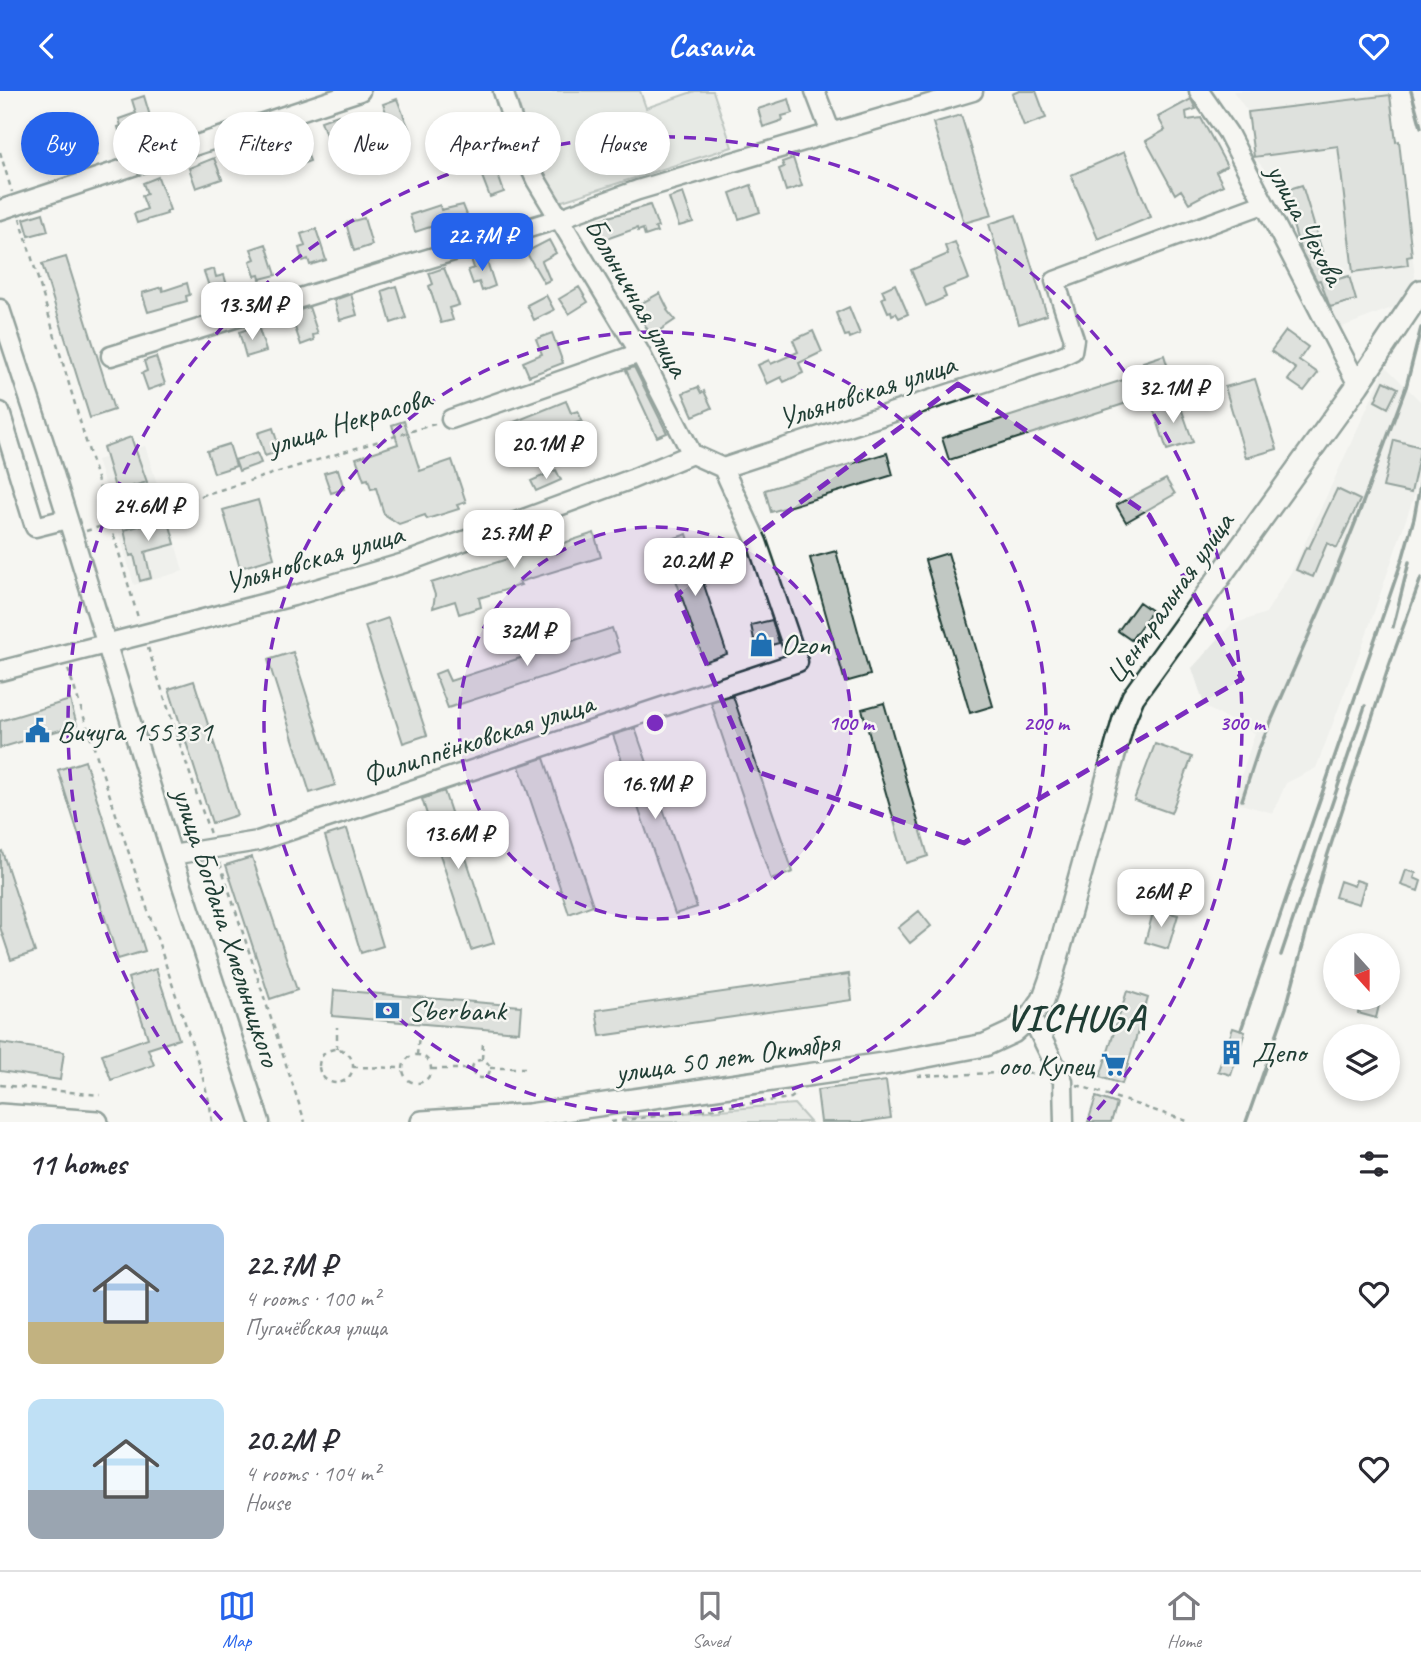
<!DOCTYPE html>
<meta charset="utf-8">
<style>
:root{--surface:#fff;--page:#f7f7f7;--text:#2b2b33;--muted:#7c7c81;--line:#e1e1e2;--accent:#2563eb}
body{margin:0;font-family:Caveat,sans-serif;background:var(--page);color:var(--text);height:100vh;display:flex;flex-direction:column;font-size:26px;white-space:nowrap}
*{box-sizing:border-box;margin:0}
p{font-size:23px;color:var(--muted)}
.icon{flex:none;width:38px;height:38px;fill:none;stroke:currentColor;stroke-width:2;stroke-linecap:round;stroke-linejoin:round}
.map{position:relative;height:1031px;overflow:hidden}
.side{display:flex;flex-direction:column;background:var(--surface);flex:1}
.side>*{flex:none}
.top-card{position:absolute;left:21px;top:21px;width:700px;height:63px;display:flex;gap:14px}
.needle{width:46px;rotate:159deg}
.fabs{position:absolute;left:1323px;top:842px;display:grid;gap:14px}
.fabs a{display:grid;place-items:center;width:77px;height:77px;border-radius:50%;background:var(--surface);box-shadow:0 4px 10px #0003;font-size:35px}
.price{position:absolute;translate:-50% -60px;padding:0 16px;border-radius:14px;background:#fff;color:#222;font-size:23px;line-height:46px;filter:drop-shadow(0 2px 4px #0008)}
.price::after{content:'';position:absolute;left:50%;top:42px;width:21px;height:16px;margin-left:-10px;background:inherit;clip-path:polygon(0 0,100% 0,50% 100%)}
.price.current{background:var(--accent);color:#fff}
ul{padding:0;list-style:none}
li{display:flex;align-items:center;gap:21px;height:175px;padding:0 28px}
li span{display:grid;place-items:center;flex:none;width:196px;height:140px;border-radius:14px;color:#555}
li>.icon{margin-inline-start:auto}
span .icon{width:84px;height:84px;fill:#fffc;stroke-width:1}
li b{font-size:30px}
h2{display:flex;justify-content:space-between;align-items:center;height:84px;padding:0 28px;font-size:30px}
.chip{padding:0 24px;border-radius:32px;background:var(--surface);box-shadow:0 4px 10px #0003;font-size:24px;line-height:63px}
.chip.current{background:var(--accent);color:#fff}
header{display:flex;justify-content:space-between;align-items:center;height:91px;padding:0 28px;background:var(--accent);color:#fff;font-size:32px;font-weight:600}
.dock{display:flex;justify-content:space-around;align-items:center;height:98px;border-top:2px solid var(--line);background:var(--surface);font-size:19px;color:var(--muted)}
.dock a{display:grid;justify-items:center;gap:4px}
.dock .current{color:var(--accent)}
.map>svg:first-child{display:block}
.built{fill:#e6e8e4}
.green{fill:#d6dbd6;stroke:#7a8c85;stroke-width:2}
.building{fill:#c1c8c3;stroke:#1f3d34;stroke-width:2}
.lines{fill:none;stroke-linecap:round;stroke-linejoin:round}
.minor-casing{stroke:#1f3d34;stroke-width:23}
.major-casing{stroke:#1f3d34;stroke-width:26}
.path{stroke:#1f3d34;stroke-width:2.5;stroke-dasharray:5 5;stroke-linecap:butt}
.minor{stroke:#f6f6f2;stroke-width:18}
.major{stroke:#f6f6f2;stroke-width:21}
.rail{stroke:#1f3d34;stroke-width:3.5}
.marked{fill:none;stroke:#7b2cbf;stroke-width:5;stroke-dasharray:14 9;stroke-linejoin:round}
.ring{fill:none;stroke:#7b2cbf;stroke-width:3.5;stroke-dasharray:12 9}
.labels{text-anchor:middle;stroke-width:5;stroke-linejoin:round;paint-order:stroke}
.street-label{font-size:30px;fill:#1f3d34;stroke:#f6f6f2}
.poi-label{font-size:30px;fill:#1f3d34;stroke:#f6f6f2;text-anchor:start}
.district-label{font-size:37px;font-weight:bold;letter-spacing:2px;fill:#1f3d34;stroke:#f6f6f2}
.centre{fill:#7b2cbf;stroke:#f6f6f2;stroke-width:3.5}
.ring-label{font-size:21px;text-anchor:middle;font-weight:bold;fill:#7b2cbf;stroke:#f6f6f2;stroke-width:5;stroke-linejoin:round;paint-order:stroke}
</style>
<header><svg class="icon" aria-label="back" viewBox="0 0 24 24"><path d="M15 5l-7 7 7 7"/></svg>Casavia<svg class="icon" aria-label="heart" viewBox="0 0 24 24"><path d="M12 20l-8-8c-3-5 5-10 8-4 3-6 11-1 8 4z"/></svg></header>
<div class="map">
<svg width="1421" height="1031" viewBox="0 0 1421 1031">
<rect width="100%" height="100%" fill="#f6f6f2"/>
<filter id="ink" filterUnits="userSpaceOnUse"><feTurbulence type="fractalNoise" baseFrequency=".0143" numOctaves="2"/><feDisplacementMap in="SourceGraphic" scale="14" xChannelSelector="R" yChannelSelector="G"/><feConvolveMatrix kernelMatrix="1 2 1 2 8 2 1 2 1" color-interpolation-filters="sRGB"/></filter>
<g filter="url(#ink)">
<!-- built -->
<path class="built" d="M1233 0H1390L1396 50H1399L1415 186 1394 216 1337 238 1311 192 1283 100 1254 66 1248 21Z
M1386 276 1421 311V370L1414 405 1364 550 1316 677 1286 692 1273 722 1233 711 1255 642 1205 616 1192 577 1231 534 1266 522 1293 478Z
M145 355 159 399 111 413 97 369Z
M168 427 183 480 134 494 119 441Z"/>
<!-- green -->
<path class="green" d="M512 0H640L646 17 695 0H713L732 56 559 111 531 56Z
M794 1013 810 1031H622L623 1027Z"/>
<!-- building -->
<path class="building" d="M1019 0H1036L1046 27 1024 35 1012 3Z
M1390 4 1396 51 1399 50 1412 165 1407 166 1408 174 1353 181 1338 55 1254 66 1248 21Z
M144 5 155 42 127 52 125 46 121 47 118 36 121 35 119 28 136 22 132 9Z
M397 8 409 38 406 39 410 50 399 55 383 13Z
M789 8 793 22 782 25 783 29 763 36 758 18Z
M1191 8 1196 18 1186 21 1187 29 1201 27 1227 75 1216 81 1223 94 1189 112 1181 99 1175 103 1146 50 1165 39 1158 26Z
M338 24 341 32 345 31 352 50 331 58 321 30Z
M961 24 992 124 964 132 933 32Z
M299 41 310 70 296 75 286 46Z
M91 43 98 64 85 69 78 48Z
M1124 61 1151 126 1098 148 1071 84Z
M214 67 222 88 196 97 189 77Z
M793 67 802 95 786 100 779 78 784 76 782 71Z
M493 70 504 101 490 106 478 75Z
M158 86 170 119 166 121 167 123 137 132 134 123 147 118 142 105 147 103 143 92Z
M751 94 760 121 739 128 730 102Z
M1302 94 1331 190 1349 185 1356 209 1330 216 1320 189 1317 190 1300 158 1283 100Z
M683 102 693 131 679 135 669 107Z
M440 114 441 119 463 114 467 124 415 141 410 124Z
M650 114 658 136 655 137 657 141 645 145 643 138 638 140 637 137 598 151 591 131Z
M43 122 48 140 29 145 24 128Z
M1016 124 1047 224 1019 233 989 133Z
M364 127 372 154 354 160 346 132Z
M316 138 326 169 310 174 308 168 303 170 299 157 305 155 301 143Z
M549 149 556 162 542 170 550 189 544 192 526 161Z
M955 151 969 188 943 198 946 206 926 215 911 179 948 163 945 155Z
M266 153 276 184 260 188 259 184 255 185 250 170 255 168 251 158Z
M485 164 495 195 482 200 479 191 473 193 468 179 474 177 471 168Z
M66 166 114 319 90 327 42 173Z
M444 177 459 214 449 217 453 229 441 232 429 195 433 193 429 182Z
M214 178 216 186 224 184 228 198 212 204 204 181Z
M187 192 190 204 186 205 187 210 148 221 142 202 162 196 163 200Z
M895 193 908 223 899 227 896 222 892 224 891 220 888 221 882 207 885 206 882 199Z
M396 195 406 227 391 232 382 200Z
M579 196 588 211 569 223 559 208Z
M660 202 668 218 667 219 675 229 651 245 635 216Z
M351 203 357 224 340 229 334 209Z
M546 204 554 219 534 229 527 214Z
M309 216 318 243 313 244 314 249 301 254 290 222Z
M849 216 860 243 850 247 849 244 845 245 836 222Z
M258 235 266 260 246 266 239 241Z
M813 240 822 261 799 272 803 282 784 291 781 286 767 293 758 274 769 269 771 273 798 261 793 249Z
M1286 240 1308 256 1299 269 1318 282 1304 300 1288 289 1296 278 1271 260Z
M552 242 563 272 529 285 523 271 542 263 536 248Z
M1164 264 1169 280 1148 287 1143 271Z
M156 266 165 293 148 299 142 282 147 280 144 270Z
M634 276 667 342 657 346 626 279Z
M1255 288 1277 358 1246 367 1225 296Z
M1123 289 1130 311 949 369 942 347Z
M1384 290 1398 297 1388 317 1375 310Z
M698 296 701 302 704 300 712 317 693 325 683 302Z
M1178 308 1193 351 1167 359 1153 317Z
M566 310 571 322 578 320 582 330 553 340 551 335 515 349 509 333Z
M404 330 420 380 452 369 466 411 457 414 459 418 427 428 425 424 399 433 384 423 376 397 371 398 368 388 364 389 356 367 398 353 392 334Z
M273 337 280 360 265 365 258 342Z
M131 346 147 391 116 400 103 356Z
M1394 349 1421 356 1411 402 1383 396Z
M229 353 236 375 214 382 207 360Z
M257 362 261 372 239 380 235 369Z
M887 362 893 384 771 421 765 399Z
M338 378 344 398 331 402 324 382Z
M556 379 561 389 536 400 531 390Z
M1166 388 1175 403 1126 431 1116 414Z
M1337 398 1360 409 1337 457 1327 452 1313 486 1296 479 1306 456 1309 457Z
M258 409 274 467 240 477 223 419Z
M168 427 175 453 145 461 151 487 140 490 134 464 130 465 124 439Z
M547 441 564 452 594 442 601 466 519 491 521 494 479 507 481 516 459 523 455 510 433 517 435 504 431 492 514 466 523 450Z
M687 443 727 563 704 571 663 451Z
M836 460 870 584 845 591 810 467Z
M948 462 993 615 970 622 925 469Z
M1139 511 1152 520 1131 549 1118 540Z
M388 527 427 644 403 652 365 535Z
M772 529 779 552 756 558 751 534Z
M612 537 620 561 448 617 435 583 445 579 450 590Z
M293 561 335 694 310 702 268 569Z
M194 590 237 724 212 732 169 598Z
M733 605 793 781 771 789 711 612Z
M70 609 77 634 0 657V630Z
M884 612 928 765 906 772 862 618Z
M635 637 697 816 675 823 613 644Z
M1155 653 1192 666 1171 722 1134 709Z
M544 667 593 814 569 823 519 675Z
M85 670 145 860 118 868 58 679Z
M444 700 494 852 471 859 422 708Z
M347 738 383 855 361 862 325 745Z
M2 760 35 861 11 869 0 836V761Z
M252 766 297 899 270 908 226 774Z
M1406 779 1416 782 1414 787 1421 790 1418 800 1401 794Z
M1356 789 1365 792 1359 813 1335 806 1340 790 1354 795Z
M1154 818 1178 824 1168 858 1145 851Z
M919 820 931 835 910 852 898 837Z
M156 878 179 948 148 958 154 974 111 989 102 963 148 947 128 887Z
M849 883 852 909 600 945 596 919Z
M334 899 521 915 519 941 332 925Z
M1127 900 1148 907 1122 993 1100 986Z
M1362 906H1381L1376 927 1358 922Z
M1233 937 1245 941 1231 984 1218 980Z
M0 952 64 961 60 989 0 980Z
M886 990 891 1027 863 1031H821L817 999Z
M1096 1006 1117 1013 1111 1031H1088Z"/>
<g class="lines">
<defs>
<path id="minor" d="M503 0 522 59 536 89 640 262 692 363
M815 0 831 42
M1199 0 1228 42 1358 294
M0 119 360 0
M0 218 49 367 172 764 260 1031
M111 265 558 128 638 99 973 0
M0 321 35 436 67 428
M451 328 640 262
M0 580 293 505 404 472 632 388 692 363 723 377 1058 267 1072 260 1074 248 1055 190 1263 113
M172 764 258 750 798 571 757 451 723 377
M1031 925 1063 990 1064 1031"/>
<path id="major" d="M0 1024 97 1031
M422 1031 529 1024 890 972 985 954 1013 941 1031 925 1043 909 1053 881 1124 628 1133 606 1358 294 1421 200"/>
</defs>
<!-- minor casing -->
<use href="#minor" class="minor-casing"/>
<!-- major casing -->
<use href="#major" class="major-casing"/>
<!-- path -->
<path class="path" d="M0 61 12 101
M20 127 139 530
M86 440 438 332
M148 557 210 743
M68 578 201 980 210 1014 212 1031
M220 772 305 1031
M319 975a17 17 0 1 1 34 0a17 17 0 1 1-34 0Z
M337 958V936
M403 978a14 14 0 1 1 28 0a14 14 0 1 1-28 0Z
M417 964 419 944
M482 968 483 951
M472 978a9 9 0 1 1 18 0a9 9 0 1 1-18 0Z
M353 976 402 977
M490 977H525
M432 978H471
M917 985 1025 981 1043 986
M0 994 100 1004
M1077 994 1190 1031
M611 1031 791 1007 795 1004"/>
<!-- minor -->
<use href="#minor" class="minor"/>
<!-- major -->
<use href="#major" class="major"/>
<!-- rail -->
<path class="rail" d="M1411 0 1421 36
M1393 536 1409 471
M1242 709 1258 660 1326 505 1359 422 1406 296 1421 237
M1281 864 1365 615
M1241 939 1403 466 1414 427 1421 389
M1246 1031 1286 917 1324 775 1388 578 1421 487"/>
</g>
</g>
<!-- marked area -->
<path d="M0 0H1421V1031H0ZM958 293 1149 424 1242 588 964 752 752 679 677 504Z" fill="#f6f6f2" fill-opacity=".55" fill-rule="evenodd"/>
<path class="marked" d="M958 293 1149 424 1242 588 964 752 752 679 677 504Z"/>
<!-- distance rings -->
<circle cx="655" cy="632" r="196" fill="#7b2cbf" fill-opacity=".12"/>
<g class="ring">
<circle cx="655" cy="632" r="196"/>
<circle cx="655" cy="632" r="391"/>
<path d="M222 1029A587 587 0 1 1 1088 1029"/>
</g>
<!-- icons -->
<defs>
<symbol id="shop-bare" viewBox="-9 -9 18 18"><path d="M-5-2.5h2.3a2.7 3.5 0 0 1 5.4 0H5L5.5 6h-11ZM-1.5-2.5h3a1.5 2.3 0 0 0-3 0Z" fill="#1f6fb2" stroke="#f6f6f2" stroke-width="2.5" paint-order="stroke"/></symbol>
<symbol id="civic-bare" viewBox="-9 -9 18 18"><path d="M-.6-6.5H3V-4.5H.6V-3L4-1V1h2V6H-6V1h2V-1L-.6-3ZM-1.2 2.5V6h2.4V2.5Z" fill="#1f6fb2" stroke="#f6f6f2" stroke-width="2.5" paint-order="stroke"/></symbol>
<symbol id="bank-bare" viewBox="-9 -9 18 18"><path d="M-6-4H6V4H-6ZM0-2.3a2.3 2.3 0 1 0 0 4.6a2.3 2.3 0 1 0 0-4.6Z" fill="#1f6fb2" stroke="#f6f6f2" stroke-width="2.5" paint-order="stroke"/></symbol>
<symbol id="building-bare" viewBox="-9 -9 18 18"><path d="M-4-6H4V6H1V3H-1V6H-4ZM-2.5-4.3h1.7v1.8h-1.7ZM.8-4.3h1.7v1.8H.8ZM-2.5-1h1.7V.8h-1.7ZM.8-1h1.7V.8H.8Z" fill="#1f6fb2" stroke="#f6f6f2" stroke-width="2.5" paint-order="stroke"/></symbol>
<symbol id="supermarket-bare" viewBox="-9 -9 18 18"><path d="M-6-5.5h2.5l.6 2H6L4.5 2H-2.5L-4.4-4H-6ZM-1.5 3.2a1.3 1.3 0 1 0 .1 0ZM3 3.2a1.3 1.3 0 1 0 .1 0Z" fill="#1f6fb2" stroke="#f6f6f2" stroke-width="2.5" paint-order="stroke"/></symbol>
</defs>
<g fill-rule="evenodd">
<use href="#shop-bare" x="744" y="536" width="35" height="35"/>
<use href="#civic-bare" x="20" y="622" width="35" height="35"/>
<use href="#bank-bare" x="370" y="902" width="35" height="35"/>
<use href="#building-bare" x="1214" y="944" width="35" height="35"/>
<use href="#supermarket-bare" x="1096" y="956" width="35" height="35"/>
</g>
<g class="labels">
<!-- street labels -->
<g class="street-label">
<text transform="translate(1306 133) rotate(62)" y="10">улица Чехова</text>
<text transform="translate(637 206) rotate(60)" y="10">Больничная улица</text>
<text transform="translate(867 300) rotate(-18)" y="10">Ульяновская улица</text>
<text transform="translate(349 330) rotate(-17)" y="10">улица Некрасова</text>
<text transform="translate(314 467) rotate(-16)" y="10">Ульяновская улица</text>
<text transform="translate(1169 507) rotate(-55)" y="10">Центральная улица</text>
<text transform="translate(478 648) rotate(-18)" y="10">Филиппёнковская улица</text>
<text transform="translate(227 836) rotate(72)" y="10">улица Богдана Хмельницкого</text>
<text transform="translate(727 966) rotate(-8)" y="10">улица 50 лет Октября</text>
</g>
<!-- poi labels -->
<g class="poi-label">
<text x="781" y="563">Ozon</text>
<text x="57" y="650">Вичуга 155331</text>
<text x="408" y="929">Sberbank</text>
<text x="1252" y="971">Депо</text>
<text x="1094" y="984" text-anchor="end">ооо Купец</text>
</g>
<!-- district labels -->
<g class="district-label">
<text x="1076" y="939">VICHUGA</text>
</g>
</g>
<circle cx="655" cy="632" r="10" class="centre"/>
<g class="ring-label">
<text x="851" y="639">100 m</text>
<text x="1046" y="639">200 m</text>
<text x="1242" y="639">300 m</text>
</g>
</svg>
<div class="fabs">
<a><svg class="needle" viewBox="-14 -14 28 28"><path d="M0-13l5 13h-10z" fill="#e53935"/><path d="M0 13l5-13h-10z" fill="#7c7c81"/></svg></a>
<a><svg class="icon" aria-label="layers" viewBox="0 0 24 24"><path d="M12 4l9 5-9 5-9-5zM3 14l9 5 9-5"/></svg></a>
</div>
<b class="price current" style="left:482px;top:182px">22.7M ₽</b>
<b class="price" style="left:252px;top:251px">13.3M ₽</b>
<b class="price" style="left:1173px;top:334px">32.1M ₽</b>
<b class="price" style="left:546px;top:390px">20.1M ₽</b>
<b class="price" style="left:148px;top:452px">24.6M ₽</b>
<b class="price" style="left:514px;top:479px">25.7M ₽</b>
<b class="price" style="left:695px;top:507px">20.2M ₽</b>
<b class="price" style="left:527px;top:577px">32M ₽</b>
<b class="price" style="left:655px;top:730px">16.9M ₽</b>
<b class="price" style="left:458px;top:780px">13.6M ₽</b>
<b class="price" style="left:1161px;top:838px">26M ₽</b>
<div class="top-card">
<a class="chip current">Buy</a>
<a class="chip">Rent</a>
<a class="chip">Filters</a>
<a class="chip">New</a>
<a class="chip">Apartment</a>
<a class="chip">House</a>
</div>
</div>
<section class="side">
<h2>11 homes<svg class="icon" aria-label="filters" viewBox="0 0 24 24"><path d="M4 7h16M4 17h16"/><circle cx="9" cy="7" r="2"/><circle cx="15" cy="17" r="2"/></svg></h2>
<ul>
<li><span style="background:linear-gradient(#a9c7e8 70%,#c2b280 0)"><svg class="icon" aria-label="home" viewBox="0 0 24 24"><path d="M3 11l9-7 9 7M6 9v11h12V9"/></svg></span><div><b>22.7M ₽</b><p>4 rooms · 100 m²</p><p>Пугачёвская улица</p></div><svg class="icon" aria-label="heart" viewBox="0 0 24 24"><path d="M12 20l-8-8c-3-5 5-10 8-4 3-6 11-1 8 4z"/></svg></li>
<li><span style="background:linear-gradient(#bfe0f5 65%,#9aa5b1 0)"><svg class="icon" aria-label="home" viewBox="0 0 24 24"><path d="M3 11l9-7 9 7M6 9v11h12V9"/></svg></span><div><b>20.2M ₽</b><p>4 rooms · 104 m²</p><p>House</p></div><svg class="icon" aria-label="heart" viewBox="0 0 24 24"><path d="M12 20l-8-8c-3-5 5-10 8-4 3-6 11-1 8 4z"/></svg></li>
</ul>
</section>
<nav class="dock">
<a class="current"><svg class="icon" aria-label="map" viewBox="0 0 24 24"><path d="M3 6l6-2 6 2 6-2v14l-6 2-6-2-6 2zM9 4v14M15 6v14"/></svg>Map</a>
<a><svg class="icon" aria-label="saved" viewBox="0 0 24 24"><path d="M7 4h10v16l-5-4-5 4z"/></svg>Saved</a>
<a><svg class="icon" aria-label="home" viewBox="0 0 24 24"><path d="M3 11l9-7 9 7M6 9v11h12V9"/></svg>Home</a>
</nav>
